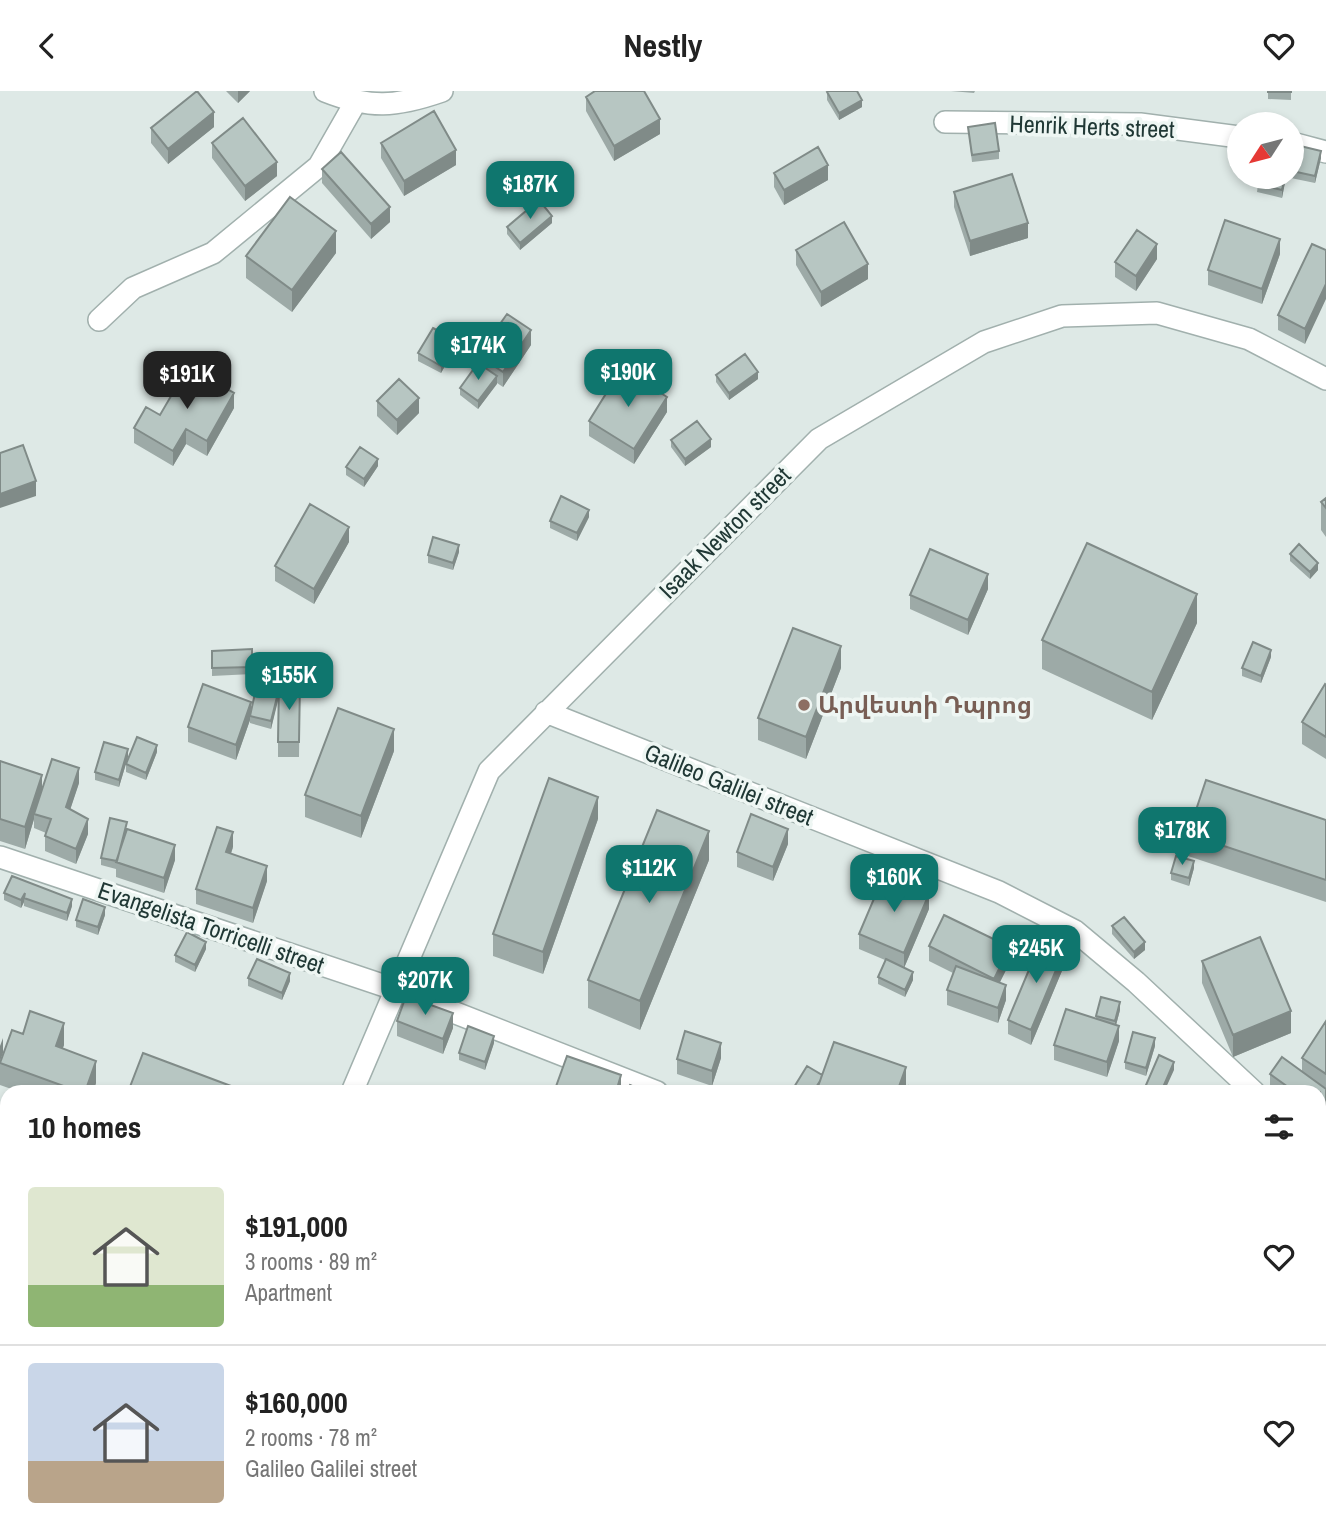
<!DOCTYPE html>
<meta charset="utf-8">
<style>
:root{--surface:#fff;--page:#f2f2f2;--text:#222;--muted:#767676;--line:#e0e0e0;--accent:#0f766e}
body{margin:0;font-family:"Archivo Narrow","Noto Sans Armenian",sans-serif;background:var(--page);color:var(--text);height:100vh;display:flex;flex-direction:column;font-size:26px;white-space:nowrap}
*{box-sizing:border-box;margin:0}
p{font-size:23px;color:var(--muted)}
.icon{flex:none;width:38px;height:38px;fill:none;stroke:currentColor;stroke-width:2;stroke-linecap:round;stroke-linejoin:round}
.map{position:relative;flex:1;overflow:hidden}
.drawer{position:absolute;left:0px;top:994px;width:1326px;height:450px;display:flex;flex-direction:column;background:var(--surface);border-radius:21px 21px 0 0;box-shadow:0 4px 10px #0003}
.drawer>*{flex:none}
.needle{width:46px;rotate:234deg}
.controls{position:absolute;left:1227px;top:21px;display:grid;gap:14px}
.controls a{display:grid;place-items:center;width:77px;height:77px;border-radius:50%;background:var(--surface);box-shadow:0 4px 10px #0003;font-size:35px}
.price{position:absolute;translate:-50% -60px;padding:0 16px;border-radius:14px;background:var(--accent);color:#fff;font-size:23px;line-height:46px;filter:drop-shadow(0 2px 4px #0008)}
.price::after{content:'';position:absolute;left:50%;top:42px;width:21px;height:16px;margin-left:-10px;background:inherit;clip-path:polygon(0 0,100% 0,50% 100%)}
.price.current{background:#222;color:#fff}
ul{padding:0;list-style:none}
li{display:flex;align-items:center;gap:21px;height:175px;padding:0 28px}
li+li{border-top:2px solid var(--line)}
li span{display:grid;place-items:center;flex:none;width:196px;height:140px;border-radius:7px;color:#555}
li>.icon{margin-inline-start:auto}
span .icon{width:84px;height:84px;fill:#fffc;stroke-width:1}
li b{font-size:30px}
h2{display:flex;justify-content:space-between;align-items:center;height:84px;padding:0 28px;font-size:30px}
header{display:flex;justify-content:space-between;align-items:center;height:91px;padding:0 28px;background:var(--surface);font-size:32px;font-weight:700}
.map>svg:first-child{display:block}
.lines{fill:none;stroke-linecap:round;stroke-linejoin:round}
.minor-casing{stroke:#a1b0ad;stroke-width:24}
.minor{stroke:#fff;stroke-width:21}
.wall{fill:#9daaa7}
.shaded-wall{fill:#808b88}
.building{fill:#b7c6c2;stroke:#808b88;stroke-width:2}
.education-dot{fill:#8d6e63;stroke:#eef6f3;stroke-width:2.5}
.labels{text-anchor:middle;stroke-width:7;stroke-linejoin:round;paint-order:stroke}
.street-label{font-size:24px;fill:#203835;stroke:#eef6f3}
.education-label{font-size:24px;font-weight:bold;fill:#785e54;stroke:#eef6f3;text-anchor:start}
</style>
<header><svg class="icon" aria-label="back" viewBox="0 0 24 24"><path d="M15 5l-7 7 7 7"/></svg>Nestly<svg class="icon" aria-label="heart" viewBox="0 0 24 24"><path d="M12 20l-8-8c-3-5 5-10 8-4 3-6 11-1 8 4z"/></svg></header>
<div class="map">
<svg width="1326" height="1443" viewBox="0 0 1326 1443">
<rect width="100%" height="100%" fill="#dee9e6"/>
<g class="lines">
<defs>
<path id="minor" d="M325 0C370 18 396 16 442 0
M945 31 1140 33 1239 46
M1292 52 1326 61
M99 229 133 197 213 162 319 75 355 12
M546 621 999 801 1075 840 1136 891 1254 1001
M0 766 397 899 657 1001
M352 1001 489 680 819 348 984 251 1062 225 1157 222 1249 248 1326 288
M1320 1063 1326 1069
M0 1240 7 1242
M1320 1255 1326 1233
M1320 1372 1326 1375
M1207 1437 1224 1443
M131 1443 134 1437
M885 1443 887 1437
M1269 1443 1273 1437"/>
</defs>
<!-- minor casing -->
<use href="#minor" class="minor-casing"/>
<!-- minor -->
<use href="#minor" class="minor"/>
</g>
<!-- wall -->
<path class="wall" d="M226 0H250L238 12Z
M951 0H975L974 2Z
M1268 0H1291V9L1268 8Z
M827 1 862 16 839 29 827 9Z
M586 6 660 43 614 70 586 20Z
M214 36 168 73 151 52V37Z
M968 36 999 60V68L972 71Z
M212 52 277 85 245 110 212 67Z
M381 52 456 74 404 105 381 67Z
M1292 55 1321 67 1315 92 1286 86 1282 107 1257 101 1259 86H1292Z
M322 78 390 131 371 148 322 92Z
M774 82 828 89 784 114 774 96Z
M954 101 1028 147 970 165 954 116Z
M552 132 520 159 507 143V136Z
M1312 153 1305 253 1278 239V224Z
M796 159 868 188 821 216 796 174Z
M336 162 292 221 246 187V165Z
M1280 163 1262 213 1208 194V179Z
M1157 168 1136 200 1115 186V171Z
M531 254 503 296 497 292 478 318 460 304V297L478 272V264Z
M455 257 441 282 418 270V262Z
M716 284 758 288 729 309 716 291Z
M377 310 419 322 397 344 377 325Z
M234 317 207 365 186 353 173 375 134 352V337L160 324Z
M667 321 634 373 589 345V330Z
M671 349 711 356 685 375 671 356Z
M378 375 364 396 346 384V376Z
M1326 407V446L1321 439V411Z
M589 426 577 450 550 437V430Z
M349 451 314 513 275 490V475Z
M459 461 453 479 428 472V464Z
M1290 463 1318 479 1310 488 1290 470Z
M988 498 968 544 910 518V504Z
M1197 532 1152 629 1042 578V549Z
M252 558V583L212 585V560Z
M1271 566 1261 592 1242 585V577Z
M841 577 806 668 758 649V627Z
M300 591 299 666H278V607L271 638 250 632V629L236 669 188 651V636L251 620 279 598Z
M1326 594V668L1302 653V631Z
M394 660 361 747 305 726V704Z
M157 661 146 689 126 681V673Z
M128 666 119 696 95 689V681Z
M0 670 42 700 79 692 70 719 88 743 76 773 45 760V745L46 742 34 737V728L25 758 0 750Z
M598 728 543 883 493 865V843Z
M1326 729V811L1188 765V743Z
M127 739 175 769 164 802 116 786V778L101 774V767Z
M788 753 773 790 737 776V761Z
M233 756 231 763 267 790 253 832 196 813V798Z
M709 769 640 939 588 917V889Z
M1194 777 1189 795 1171 789V782Z
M4 802 72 815 67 830 24 815V811L21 817 4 809Z
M929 818 904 877 913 889 905 906 878 893V886L885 869 859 858V843Z
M105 824 98 844 76 836V829Z
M1112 835 1145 859 1134 868 1112 843Z
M929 855 1010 871 1000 891 1006 909 998 932 947 914V899L953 882 929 870Z
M206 858 195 881 175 871V864Z
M1202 870 1291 942 1233 966 1202 892Z
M1064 875 1031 954 1008 943V929Z
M248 887 290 890 282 909 248 895Z
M1120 919 1116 934 1119 950 1107 986 1054 969V954L1096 927V925Z
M397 930 453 937 443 963 397 945Z
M1326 930V1038L1320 1033V1001H1275L1270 998V983L1302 980V967Z
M23 943 64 954 62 958 96 992 93 1001H20L0 994V970Z
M494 952 485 979 459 969V962Z
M1155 955 1146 985 1125 978V971Z
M721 967 712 995 677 983V968Z
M7 1012V1078L0 1075V1020Z
M1326 1098V1144L1320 1141V1118Z
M0 1193 7 1196V1232L0 1229Z
M1320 1322 1326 1324V1366L1320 1365Z
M0 1368 7 1370V1435L0 1432Z
M29 1437H43L41 1442Z
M48 1437H101L98 1443H48Z
M420 1437H459L457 1443H436Z
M513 1437H551L549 1443H513Z
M623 1437H647L645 1443H641Z
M652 1437H721L719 1443H652Z
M900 1437H939L936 1443H917Z
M957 1437H1033L1031 1443H977Z"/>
<!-- shaded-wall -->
<path class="shaded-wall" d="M238 0H250L238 12Z
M862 9V16L839 29V22Z
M214 21V36L168 73V58Z
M660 28V43L614 70V55Z
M456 59V74L404 105V90Z
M1321 60V67L1315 92V85Z
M277 71V85L245 110V95Z
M828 74V89L784 114V99Z
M1285 86H1286L1282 107V99Z
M390 116V131L371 148V133Z
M552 125V132L520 159V152Z
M1028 132V147L970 165V150Z
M336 140V162L292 221V199Z
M1280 148V163L1262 213V198Z
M1157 153V168L1136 200V185Z
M868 173V188L821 216V201Z
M1326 193V208L1305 253V238Z
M531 239V254L503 296V281Z
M455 249V257L441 282V275Z
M758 281V288L729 309V302Z
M497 285V293L478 318V310Z
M234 302V317L207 365V350Z
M667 306V321L634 373V358Z
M419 307V322L397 344V329Z
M186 338V353L173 375V360Z
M711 348V356L685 375V368Z
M378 368V375L364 396V388Z
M36 390V405L0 417V403Z
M589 419V426L577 450V442Z
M349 436V451L314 513V498Z
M459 454V461L453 479V472Z
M1318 472V479L1310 488V481Z
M988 483V498L968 544V529Z
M1197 503V532L1152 629V601Z
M841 555V577L806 668V646Z
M1271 559V566L1261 592V585Z
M279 598V606L271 638V630Z
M251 611V625H250V629L236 669V654Z
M394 638V660L361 747V725Z
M157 654V661L146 689V682Z
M128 658V666L119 696V689Z
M79 677V692L66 731V716Z
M42 684V706L34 723V728L25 758V736Z
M598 706V728L543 883V861Z
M88 728V743L76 773V758Z
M788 738V753L773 790V776Z
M709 740V769L640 939V910Z
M233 741V756L226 776V761Z
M175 754V769L164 802V787Z
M1194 770V777L1189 795V787Z
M267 775V790L253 832V817Z
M25 802 24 811 21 817V809Z
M929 803V818L904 877V862Z
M72 808V815L67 830V822Z
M105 816V824L98 844V836Z
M206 851V858L195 881V874Z
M1145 851V859L1134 868V861Z
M1010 856V871L994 903V888Z
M1064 860V875L1031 954V939Z
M913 881V889L905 906V899Z
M290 882V890L282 909V902Z
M1006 894V909L998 932V917Z
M1120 911V919L1115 938V930Z
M1291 920V942L1233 966V944Z
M453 922V937L443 963V948Z
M64 932V954L56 977V955Z
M1119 935V950L1107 986V971Z
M494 945V952L485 979V971Z
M3 947V962L0 970V955Z
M1155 947V955L1146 985V977Z
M721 952V967L712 995V980Z
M96 970V992L93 1001H85Z
M1174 971V979L1164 1001H1161Z
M906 976V998L905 1001H897Z
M621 984V1001H616Z
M1325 1091V1098L1320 1107V1099Z
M1321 1193V1208L1320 1213V1198Z
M94 1437H101L98 1443H91Z
M195 1437H198V1443H193Z
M454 1437H459L457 1443H454Z
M546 1437H551L549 1443H545Z
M716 1437H721L719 1443H713Z
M934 1437H939L936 1443H934Z
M1028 1437H1033L1031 1443H1026Z"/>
<!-- building -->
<path class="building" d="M197 0 214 21 168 58 151 37Z
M595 0H644L660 28 614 55 586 6Z
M829 0H857L862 9 839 22 827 1Z
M1268 0H1291V1H1268Z
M434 20 456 59 404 90 381 52Z
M243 27 277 71 245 95 212 52Z
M995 32 999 60 972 64 968 36Z
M1292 53 1321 60 1315 85 1292 80Z
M818 56 828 74 784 99 774 82Z
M341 61 390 116 371 133 322 78Z
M1012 83 1028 132 970 150 954 101Z
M1259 86H1285L1282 99 1257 93Z
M290 106 336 140 292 199 246 165Z
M539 109 552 125 520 152 507 136Z
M1225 129 1280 148 1262 198 1208 179Z
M844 131 868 173 821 201 796 159Z
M1137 139 1157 153 1136 185 1115 171Z
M1312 153 1326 159V193L1305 238 1278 224Z
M507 223 531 239 503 281 478 264Z
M433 237 455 249 441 275 418 262Z
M745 263 758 281 729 302 716 284Z
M478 272 497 285 478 310 460 297Z
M188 276 234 302 207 350 186 338 173 360 134 337 146 316 160 324Z
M622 277 667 306 634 358 589 330Z
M399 288 419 307 397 329 377 310Z
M697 330 711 348 685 368 671 349Z
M23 354 36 390 0 403V362Z
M360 356 378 368 364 388 346 376Z
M561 405 589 419 577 442 550 430Z
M1326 407V417L1321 411Z
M310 413 349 436 314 498 275 475Z
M433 446 459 454 453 472 428 464Z
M1087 452 1197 503 1152 601 1042 549Z
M1299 453 1318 472 1310 481 1290 463Z
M930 458 988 483 968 529 910 504Z
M793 537 841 555 806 646 758 627Z
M1253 551 1271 559 1261 585 1242 577Z
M252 558V576L212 577V560Z
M279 591H300L299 651H278Z
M203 593 251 611 236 654 188 636Z
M257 593 279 598 271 630 250 625Z
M1325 593 1326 594V646L1302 631Z
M338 617 394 638 361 725 305 704Z
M137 646 157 654 146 682 126 673Z
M104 651 128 658 119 689 95 681Z
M52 668 79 677 66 716 88 728 76 758 45 745 51 728 34 723Z
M0 670 42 684 25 736 0 728Z
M549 687 598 706 543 861 493 843Z
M1206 689 1326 729V789L1188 743Z
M657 719 709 740 640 910 588 889Z
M751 723 788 738 773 776 737 761Z
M110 727 127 731 117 770 101 767Z
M217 736 233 741 226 761 267 775 253 817 196 798Z
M127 738 175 754 164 787 116 771Z
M1176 765 1194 770 1189 787 1171 782Z
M884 784 929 803 904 862 859 843Z
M12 785 72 808 67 822 24 807 25 802 21 809 4 802Z
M83 808 105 816 98 836 76 829Z
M944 824 1010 856 994 888 929 855Z
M1124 826 1145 851 1134 861 1112 835Z
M187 841 206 851 195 874 175 864Z
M1260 846 1291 920 1233 944 1202 870Z
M1041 850 1064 860 1031 939 1008 929Z
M257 868 290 882 282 902 248 887Z
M886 868 913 881 905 899 878 886Z
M956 875 1006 894 998 917 947 899Z
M406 905 453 922 443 948 397 930Z
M1101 906 1120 911 1115 930 1096 925Z
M1066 918 1119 935 1107 971 1054 954Z
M30 920 64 932 56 955 96 970 85 1001H80L0 972 12 939 23 943Z
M1326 930V983L1302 967Z
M468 935 494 945 485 971 459 962Z
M685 940 721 952 712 980 677 968Z
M1133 941 1155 947 1146 977 1125 971Z
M834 951 906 976 897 1001H816Z
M143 962 247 1001H128Z
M1159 964 1174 971 1161 1001H1143Z
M567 965 621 984 616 1001H554Z
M1282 966 1326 998V1023L1320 1018V1001H1295L1270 983Z
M807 975 822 984 820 990 813 1001H791Z
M630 994 645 1001H627Z
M909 995 921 1001H906Z
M4 1011 7 1012V1056L0 1053V1020Z
M1320 1087 1325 1091 1320 1099Z
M1326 1098V1136L1320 1134V1118Z
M0 1193 7 1196V1217L0 1215Z
M1320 1322 1326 1324V1352L1320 1350Z
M0 1368 7 1370V1420L0 1417Z
M61 1437H94L91 1443H74Z
M144 1437H195L193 1442 195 1443H142Z
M527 1437H546L545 1442Z
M571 1437H598L611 1443H568Z
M660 1437H716L713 1443H677Z
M990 1437H1028L1026 1443H988Z
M1039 1437H1048L1065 1443H1036Z
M1121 1437 1135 1443H1118Z"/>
<!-- markers -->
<circle class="education-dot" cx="804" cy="614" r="7"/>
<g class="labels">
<!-- street labels -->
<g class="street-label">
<text transform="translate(1092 36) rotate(2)" y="8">Henrik Herts street</text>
<text transform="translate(725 442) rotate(-45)" y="8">Isaak Newton street</text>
<text transform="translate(729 694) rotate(22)" y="8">Galileo Galilei street</text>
<text transform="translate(211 837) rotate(19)" y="8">Evangelista Torricelli street</text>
</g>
<!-- education labels -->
<g class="education-label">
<text x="818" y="622">Արվեստի Դպրոց</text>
</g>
</g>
</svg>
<div class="controls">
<a><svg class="needle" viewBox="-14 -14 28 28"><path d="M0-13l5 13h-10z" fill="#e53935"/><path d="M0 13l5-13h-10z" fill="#767676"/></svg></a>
</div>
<b class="price" style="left:530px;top:130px">$187K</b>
<b class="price" style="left:478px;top:291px">$174K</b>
<b class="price" style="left:628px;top:318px">$190K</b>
<b class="price current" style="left:187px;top:320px">$191K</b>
<b class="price" style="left:289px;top:621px">$155K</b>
<b class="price" style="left:1182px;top:776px">$178K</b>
<b class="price" style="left:649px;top:814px">$112K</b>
<b class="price" style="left:894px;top:823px">$160K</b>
<b class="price" style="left:1036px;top:894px">$245K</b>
<b class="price" style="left:425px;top:926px">$207K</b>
<section class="drawer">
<h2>10 homes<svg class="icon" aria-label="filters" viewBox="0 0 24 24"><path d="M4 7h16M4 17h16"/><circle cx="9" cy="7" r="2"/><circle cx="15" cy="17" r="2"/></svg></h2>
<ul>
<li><span style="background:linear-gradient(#dfe7d0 70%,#8fb573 0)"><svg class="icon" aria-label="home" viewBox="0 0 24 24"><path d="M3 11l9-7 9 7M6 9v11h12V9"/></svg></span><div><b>$191,000</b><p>3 rooms · 89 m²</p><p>Apartment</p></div><svg class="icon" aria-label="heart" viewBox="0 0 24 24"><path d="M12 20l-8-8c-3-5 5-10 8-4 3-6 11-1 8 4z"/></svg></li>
<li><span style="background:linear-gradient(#c9d6e8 70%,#b9a48a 0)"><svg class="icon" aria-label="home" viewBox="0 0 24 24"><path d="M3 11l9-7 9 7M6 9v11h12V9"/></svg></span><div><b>$160,000</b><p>2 rooms · 78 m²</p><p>Galileo Galilei street</p></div><svg class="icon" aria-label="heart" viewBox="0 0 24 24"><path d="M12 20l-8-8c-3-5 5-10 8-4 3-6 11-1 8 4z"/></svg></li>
</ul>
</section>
</div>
